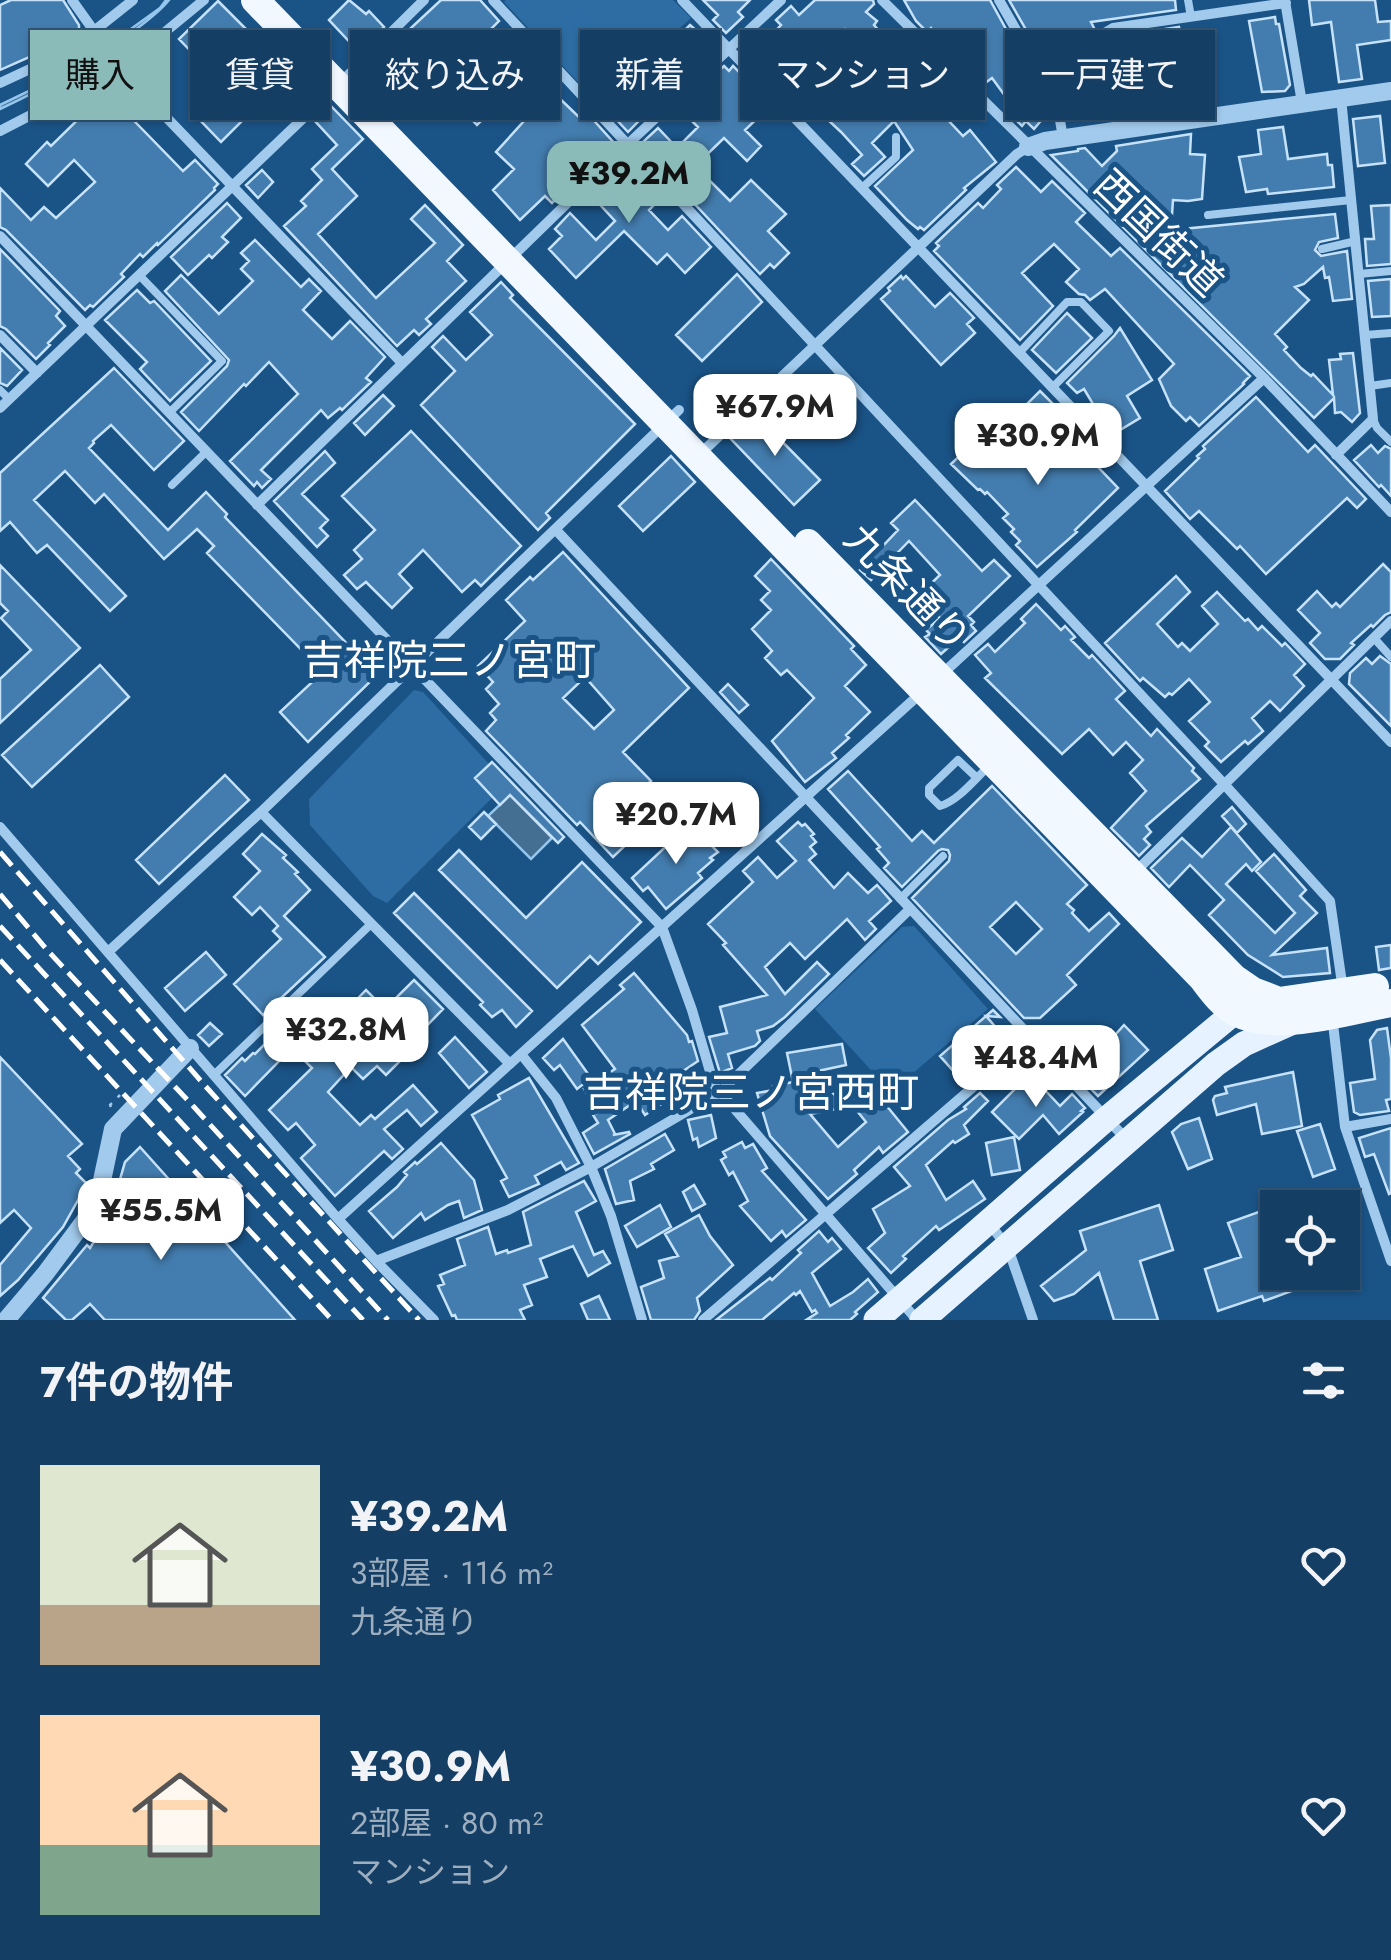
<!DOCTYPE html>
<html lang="ja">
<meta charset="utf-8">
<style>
:root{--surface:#143e64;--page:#1d456a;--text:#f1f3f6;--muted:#9daebf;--line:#335778;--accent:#8bbbb9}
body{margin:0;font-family:Jost,"Noto Sans JP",sans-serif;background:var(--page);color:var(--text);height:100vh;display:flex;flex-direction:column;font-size:38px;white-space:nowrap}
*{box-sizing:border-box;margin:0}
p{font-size:32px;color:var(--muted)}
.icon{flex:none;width:55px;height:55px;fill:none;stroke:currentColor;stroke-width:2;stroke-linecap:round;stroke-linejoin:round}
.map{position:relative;height:1320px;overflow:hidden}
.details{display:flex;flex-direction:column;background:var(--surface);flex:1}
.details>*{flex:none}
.banner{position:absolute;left:30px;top:30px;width:1332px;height:90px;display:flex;gap:20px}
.tools{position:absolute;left:1260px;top:1190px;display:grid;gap:20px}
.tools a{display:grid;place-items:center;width:100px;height:100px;border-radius:0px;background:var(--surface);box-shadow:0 2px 8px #0004,0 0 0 2px var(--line);font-size:50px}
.price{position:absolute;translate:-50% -85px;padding:0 22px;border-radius:20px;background:#fff;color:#222;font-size:32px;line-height:65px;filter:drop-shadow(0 2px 5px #0008)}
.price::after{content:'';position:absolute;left:50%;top:60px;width:30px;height:22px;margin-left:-15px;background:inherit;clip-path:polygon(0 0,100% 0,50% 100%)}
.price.selected{background:var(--accent);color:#111}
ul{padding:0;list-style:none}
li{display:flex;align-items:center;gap:30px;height:250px;padding:0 40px}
li span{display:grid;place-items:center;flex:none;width:280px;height:200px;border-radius:0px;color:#555}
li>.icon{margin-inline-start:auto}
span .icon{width:120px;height:120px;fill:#fffc;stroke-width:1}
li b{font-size:42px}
h2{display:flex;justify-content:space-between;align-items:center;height:120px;padding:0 40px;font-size:42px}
.tag{padding:0 35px;border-radius:0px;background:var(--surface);box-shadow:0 2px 8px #0004,0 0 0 2px var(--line);font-size:35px;line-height:90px}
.tag.selected{background:var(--accent);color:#111}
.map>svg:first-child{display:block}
.green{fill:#2d6da4}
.water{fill:#456e93;stroke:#94c6ee;stroke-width:2.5}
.building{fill:#437daf;stroke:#c6e2f9;stroke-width:2.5;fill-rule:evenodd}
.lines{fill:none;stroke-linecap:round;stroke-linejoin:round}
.path{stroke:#a1caec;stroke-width:2.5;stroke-dasharray:5 8;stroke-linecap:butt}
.service{stroke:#a1caec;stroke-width:8}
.minor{stroke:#a1caec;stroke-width:10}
.tertiary{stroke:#a1caec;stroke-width:18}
.primary{stroke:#e6f2ff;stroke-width:25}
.trunk{stroke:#f2f8ff;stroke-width:28}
.rail{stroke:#fff;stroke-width:5;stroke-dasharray:18 8;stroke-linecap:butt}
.labels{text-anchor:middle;stroke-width:10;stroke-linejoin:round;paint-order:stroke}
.street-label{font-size:40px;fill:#fff;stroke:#1a5386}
.neighbourhood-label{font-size:42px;fill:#fff;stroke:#1a5386}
</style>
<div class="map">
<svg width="1391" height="1320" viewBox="0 0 1391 1320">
<rect width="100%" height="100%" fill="#1a5386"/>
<!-- green -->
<path class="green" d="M506 0H673L691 18 597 103 504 2Z
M414 690 423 692 489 764 476 778 493 797 387 903 373 896 310 825 309 799Z
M914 926 988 1009 891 1092 815 1009 902 927Z"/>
<!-- water -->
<path class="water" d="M166 0H169C157 15 141 25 126 37 86 66 45 88 0 109V105L56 78 92 57 160 8Z
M510 795 552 838 531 859 488 816Z"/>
<!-- building -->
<path class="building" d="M11 0H63L79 25V29L41 46 43 51 0 70V5Z
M349 0 366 14 369 11 384 27 359 52 329 20Z
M441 0H480L499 21 487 33 504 51 502 52 523 74 529 69 582 120 588 114 615 144 587 172 574 159 556 177 567 188 552 203 545 196 520 220 493 190 514 169 496 152 534 110 500 75 481 94 495 107 477 125 412 57 383 83 369 67Z
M703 0H750L738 12 743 17 726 33 713 20 718 15Z
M815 0H873L874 4 866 12 877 21 874 25 880 32 863 48 845 29 826 46 854 75 879 50 894 65 908 48 922 61 918 67 948 92 953 86 967 98 947 119 963 136 970 130 996 162 964 188 966 190 924 230 920 227 918 229 907 220 875 186 913 150 894 121 872 143 885 157 864 176 852 164 862 155 841 132 811 104 805 110 793 98 783 93 745 53 757 40 762 45 781 25 776 20 791 6 799 15Z
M904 0H990L1023 60 1029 65 1022 69 1033 68 1040 73 1034 77 1041 87 1038 89 1042 95 1036 99 1044 106 1034 107 1044 117 1034 129 1026 121 1022 126 1005 109 1011 104 992 78 981 86 960 64 951 50 948 53 943 48 931 28 927 32 916 21Z
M1009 0H1175L1176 10 1091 22 1094 28 1065 45V42L1054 48 1050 41 1037 49Z
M1309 0H1375L1378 22 1391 21V40L1357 45 1362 79 1339 82 1331 22 1312 25Z
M218 1 246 29 207 68 179 39Z
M1275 17 1276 24H1279L1290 85 1285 91 1262 92 1249 21Z
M690 25 713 45 709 51 711 54 667 96 665 94 628 132 600 102 660 49 663 52Z
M1179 27 1187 64 1198 62 1203 96 1119 109 1116 87 1145 82 1138 33Z
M265 50 290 77 272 94 267 90 240 115 244 119 221 142 197 117 214 101 217 105 251 73 246 68Z
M1090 58 1097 97 1070 102 1068 88 1072 87 1068 65 1075 61Z
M724 66 729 71 733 66 771 105 745 130 761 146 747 161 724 138 695 166 730 201 751 180 786 214 768 231 789 253 774 268 770 264 760 274 648 154 652 150 644 141 658 128 677 148 698 127 679 108Z
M106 92 183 171 195 160 218 184 214 188 215 190 158 245 157 243 143 257 140 254 121 274 124 277 93 307 90 305 85 310 6 230 0 227V188L31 220 44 207 56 218 95 182 74 160 48 186 26 164 47 142 51 146Z
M330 105 363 139 332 169 357 196 318 234 376 298 435 243 411 219 425 205 463 245 447 261 466 281 426 319 431 324 419 335 414 330 397 346 284 226 306 206 301 201 322 180 312 169 337 145 314 120Z
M1380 116 1385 163 1358 166 1353 119Z
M1283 127 1288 159 1327 154 1328 165H1332L1334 187 1268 194 1267 189 1246 192 1239 157 1261 154 1258 130Z
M1191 134 1190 154 1205 155 1202 199 1188 201 1173 200 1171 230 1335 214 1338 238 1319 242 1315 250 1321 256 1347 251 1352 299 1333 301 1329 277 1325 278 1323 267 1304 284 1295 287 1309 300 1275 334 1287 347 1284 350 1301 368 1311 376 1313 374 1333 395 1329 360 1341 359 1340 354 1353 353 1360 413 1352 422 1341 412 1335 413 1334 398 1314 418 1051 155 1078 151V149L1085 148 1102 166 1117 151 1116 146Z
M624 160 633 169 636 166 663 196 649 210 668 230 682 216 711 247 685 273 667 254 657 264 624 231 576 278 549 249 562 236 555 229 570 213 596 240 615 221 591 195Z
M1016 167 1041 192 1052 181 1085 213 1076 222 1111 256 1120 248 1250 376 1243 383 1244 384 1199 426 1190 417 1186 421 1171 406 1159 379 1174 364 1105 289 1090 300 1085 295 1079 294 1066 282 1079 269 1054 244 1022 273 1053 306 1020 340 934 251 939 246 936 243 978 203 983 208 1001 189 997 185Z
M262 170 273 182 258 198 246 185Z
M227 203 241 218 222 237 228 242 212 258 209 255 188 275 171 257Z
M1391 205V264L1367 266 1365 239H1374L1371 206Z
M255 240 301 287 309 279 321 291 303 310 332 339 350 321 385 357 366 378 371 382 342 410 340 408 328 418 321 410 261 470 271 479 262 488 257 482 254 486 230 461 298 394 269 362 246 386 244 384 199 431 197 429 181 412 227 366 229 360 165 291 181 275 219 314 253 281 241 269 249 261 241 253Z
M0 249 60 311 56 316 65 326 48 343 50 345 36 359 6 329 0 326Z
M737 274 762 302 702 361 676 335Z
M901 276 903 279 906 276 935 307 950 293 974 318 967 324 975 333 941 365 881 299 890 291 888 288Z
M1391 279V316L1372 317 1368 281Z
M501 282 513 295 510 298 635 424 546 513 550 518 538 530 421 405 455 371 432 347 443 336 466 360 492 335 470 312Z
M137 290 150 303 154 301 211 361 170 401 140 369 147 362 105 320Z
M1067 313 1092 338 1056 373 1032 350Z
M1120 328 1152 380 1127 396 1140 418 1120 430 1113 420 1105 424 1084 389 1077 393 1067 383 1114 336Z
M0 348 22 370 7 386 0 383Z
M114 368 184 441 154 470 111 425 93 441 94 443 89 448 168 530 206 492 227 514 225 517 377 675 308 742 280 712 323 672 207 553 214 546 197 529 164 559 104 494 95 503 65 471 34 500 126 596 110 611 47 545 37 553 10 522 0 531V473Z
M731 376 748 396 719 424 700 403Z
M1040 391 1054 405 1041 418 1028 403Z
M383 395 394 406 365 435 354 423Z
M1256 397 1308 452 1315 445 1366 499 1357 508 1347 498 1266 574 1240 546 1237 549 1199 511 1190 519 1165 491 1199 458 1197 456 1205 449 1203 446Z
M755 414 820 480 794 505 730 438Z
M989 418 1003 433 992 444 1012 466 1061 422 1077 440 1074 442 1118 488 1075 530 1077 532 1037 567 1016 545 1020 541 1011 532 1014 529 1003 518 1008 514 987 492 985 494 980 489 978 490 951 464 985 432 980 427Z
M411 431 521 546 481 586 475 580 462 592 423 550 399 574 412 588 392 608 366 582 357 589 344 575 362 559 354 550 375 530 342 496Z
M1371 445 1378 453 1385 446 1391 449V496L1381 485 1379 487 1354 460Z
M325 451 335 463 302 494 328 520 320 528 328 536 317 547 274 501Z
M671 456 695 482 643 531 619 506Z
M915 500 982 571 994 560 1010 576 968 616 974 622 971 625 976 631 964 642 959 638 941 654 925 637 930 634 926 630 940 618 918 596 940 575 909 541 871 580 860 570 898 530 891 523Z
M563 552 689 688 623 752 651 781 611 819 630 841 613 857 580 822 577 825 486 731 496 720 490 713 499 704 486 689 493 682 478 666 525 621 506 600 530 577 533 580ZM585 677 614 710 594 729 563 698Z
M771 559 854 646 851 649 866 665 845 686 870 712 846 735 849 738 832 753 836 758 805 782 772 741 814 698 787 670 781 675 765 658 772 651 752 629 771 610 761 600 770 591 755 576Z
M1383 564 1391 572V612L1385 615 1373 627 1371 625 1351 643 1354 645 1340 659H1325L1310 643 1320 633 1298 610 1317 591 1332 607 1336 603 1340 607Z
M0 565 80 648 0 723V679L31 650 1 618 8 611 0 603Z
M1176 576 1190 592 1157 624 1178 647 1182 643 1190 651 1218 624 1202 606 1217 592 1245 621 1248 619 1258 630 1262 626 1282 646 1285 643 1305 664 1294 675 1304 686 1280 711 1270 701 1252 718 1263 731 1248 744 1245 741 1221 762 1205 746 1209 742 1189 721 1210 702 1189 679 1172 695 1169 693 1165 697 1143 678 1140 681 1105 643Z
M1036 604 1061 630 1065 626 1075 637 1071 640 1089 658 1092 655 1125 691 1116 699 1151 736 1157 729 1194 768 1192 771 1200 779 1146 826 1151 832 1144 839 1150 845 1139 856 1111 828 1146 791 1130 773 1143 760 1126 742 1113 755 1089 729 1062 754 985 678 991 673 975 655 988 644 995 652 1025 623 1021 619Z
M1380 656 1391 664V726L1349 684 1350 673 1366 658 1372 664Z
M100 665 129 697 32 787 2 755Z
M728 684 748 705 739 713 720 692Z
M492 762 564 837 558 843 510 795 500 805 475 778Z
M848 771 912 841 922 831 934 843 992 786 1087 885 1067 904 1074 910 1072 913 1089 931 1109 913 1119 924 1067 975 1076 985 1040 1018H1024L912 898 949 861 950 855 948 850 942 849 938 851 902 887 884 868 889 863 877 849 880 847 828 789ZM1016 902 1042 929 1016 954 990 927Z
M225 775 249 800 159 884 136 860Z
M1232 807 1246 824 1237 833 1222 816Z
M484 812 496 824 481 839 469 827Z
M798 822 802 826 805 824 814 834 811 836 816 842 810 847 816 854 809 860 834 888 848 873 868 893 877 885 891 901 869 921 876 929 865 940 847 919 805 959 790 943 765 967 785 994 817 962 829 974 785 1017 773 1026 757 1031 760 1041 755 1046 728 1054 732 1068 720 1073 709 1037 727 1033 720 1007 767 995 723 945 726 943 708 924 753 882 743 871 758 857 777 878 796 861 777 841Z
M690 824 718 852 710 858 713 860 698 873 702 878 666 909 648 887 643 891 632 878Z
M1231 827 1261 862 1252 871 1246 864 1226 884 1275 933 1295 913 1256 871 1274 854 1306 890 1300 896 1317 913 1272 955 1327 948 1330 973 1283 977 1248 955 1209 915 1224 900 1190 865 1169 887 1151 868 1182 838 1202 857Z
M262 834 286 855 283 858 298 872 295 874 310 890 284 916 325 957 263 1015 234 984 281 939 273 931 278 926 260 907 252 915 234 897 260 871 243 854Z
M459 850 526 918 582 862 641 922 598 964 590 956 557 988 439 870Z
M414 893 532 1011 516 1027 502 1010 492 1017 480 1005 483 1002 394 913Z
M1391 945V968L1379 970 1376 947Z
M206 952 226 975 185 1011 165 988Z
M634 973 687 1035 689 1042 692 1041 698 1061 658 1088 666 1101 645 1115 636 1101 608 1120 615 1134 613 1135 629 1132 630 1134 594 1154 583 1133 598 1123 593 1115 598 1112 584 1089 615 1069 582 1025 624 989 620 985Z
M414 980 443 1009 415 1038 419 1042 386 1075 377 1066 363 1079 351 1067 328 1092 360 1125 371 1115 375 1119 413 1085 437 1112 421 1126 407 1110 384 1129 403 1149 392 1159 384 1151 335 1196 301 1158 315 1145 296 1123 288 1130 269 1110 312 1068 292 1048 245 1096 225 1075 242 1058 245 1061 253 1053 255 1054 277 1032 274 1028 283 1020 310 1048 366 990 385 1009Z
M993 1010 1000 1017 986 1016 999 1031 970 1055 979 1065 976 1068 978 1071 964 1083 940 1056Z
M210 1023 222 1034 209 1046 198 1035Z
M1124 1025 1148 1050 1098 1096 1085 1083 1087 1081 1081 1074 1084 1071 1078 1064 1102 1042 1106 1045Z
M1387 1028 1391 1058V1099L1386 1100 1389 1111 1360 1115 1354 1112 1350 1083 1375 1079 1370 1040 1377 1030Z
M455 1037 487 1072 469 1088 439 1053Z
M563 1039 591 1078 577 1089 560 1065 554 1070 543 1058Z
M842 1044 846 1065 818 1071 823 1096 849 1091 864 1078 908 1132 883 1153 879 1147 854 1170 857 1174 828 1199 770 1136 757 1093 774 1090 773 1086 793 1082 787 1053ZM853 1106 866 1122 838 1147 810 1114Z
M0 1057 82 1144 68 1156 80 1169 76 1173 87 1184 63 1227 18 1280 0 1296V1265L31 1228 14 1210 0 1223Z
M1293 1072 1302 1126 1262 1134 1256 1104 1217 1115 1213 1100 1215 1096 1227 1093 1225 1087Z
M529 1078 579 1163 566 1170 561 1162 535 1176 539 1184 509 1197 501 1181 507 1178 472 1115 500 1099 498 1095Z
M1024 1080 1038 1093 1043 1088 1060 1106 1072 1094 1085 1108 1081 1111 1083 1112 1059 1134 1043 1115 1019 1139 992 1112Z
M980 1093 988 1101 964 1125 969 1134 955 1143 953 1141 926 1165 946 1200 973 1181 985 1199 939 1230 936 1226 903 1256 906 1259 891 1273 868 1248 885 1233 873 1209 910 1186 894 1167 948 1120 966 1109 964 1107Z
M711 1115 716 1138 699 1147 697 1138 693 1140 688 1120Z
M1199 1118 1212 1159 1188 1169 1172 1132 1181 1124Z
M1320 1124 1335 1169 1313 1177 1297 1131Z
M1391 1128V1193L1389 1194 1374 1154 1365 1157 1359 1138Z
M665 1134 674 1150 651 1164 654 1169 630 1181 634 1200 616 1204 605 1169Z
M1014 1137 1020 1170 992 1175 986 1143Z
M742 1142 745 1148 753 1144 767 1168 762 1171 806 1220 786 1237 782 1231 771 1241 740 1206 748 1201 733 1172 729 1175 721 1160 726 1157 723 1152Z
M441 1143 474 1180 482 1210 464 1218 459 1201 448 1205 425 1220 421 1213 393 1238 369 1211 397 1187 407 1175 404 1172 415 1162 417 1164Z
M140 1147 295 1320H105L90 1304 72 1320H66L43 1298 87 1245 90 1248 108 1219 118 1227 139 1205 119 1183 125 1162Z
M584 1181 596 1201 576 1212 594 1255 603 1251 610 1263 588 1276 573 1246 540 1259 547 1277 524 1285 532 1305 520 1310 525 1320H457L455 1315 452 1316 438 1286 444 1284 440 1275 465 1265 457 1239 488 1227 496 1254 507 1250 508 1253 531 1245 523 1212Z
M694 1185 705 1204 692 1211 683 1192Z
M1312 1193 1317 1208H1278V1272H1338V1274L1264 1301 1262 1296 1218 1311 1205 1269 1241 1257 1228 1223Z
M660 1205 671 1227 637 1247 625 1226Z
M1159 1205 1173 1250 1140 1261 1158 1320H1114L1099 1273 1074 1294 1054 1301 1041 1286 1086 1250 1080 1231Z
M699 1215 710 1236 733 1265 697 1298 700 1311 694 1320H651L641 1287 664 1278 659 1261 678 1256 665 1234Z
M819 1231 828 1242 832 1238 841 1249 812 1273 830 1306 853 1292 868 1279 878 1292 855 1312 857 1314 850 1320H806L817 1313 815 1310 812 1312 800 1291 796 1295 794 1293 762 1320H716L770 1278 772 1280 801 1253 798 1250Z
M599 1296 610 1320H588L581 1304Z"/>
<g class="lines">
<!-- path -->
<path class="path" d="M111 1107 110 1105 120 1095"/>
<!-- service -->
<path class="service" d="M1188 0 1191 17
M862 188 896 157V137
M1208 215 1351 200
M1322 249 1356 241
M1359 274 1391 271
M139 275 222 361 169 413
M1365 335 1391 333
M1019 353 1067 302H1081L1109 331 1052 388
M1370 386 1391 383
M0 390 9 399
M1373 419 1377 428 1391 442
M172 485 206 452
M1374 638 1391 657
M976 777 958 760 929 788V795L940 806C958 801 975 779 989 766
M900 899 943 856
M215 1074 371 924"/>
<!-- minor -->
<path class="minor" d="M72 0 94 31
M493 0 1224 784 1330 901 1343 990
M682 0 1391 742
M882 0 1264 378 1391 512
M999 0 1031 56 1047 67 1054 85 1063 138
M1285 1 1302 103
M1047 67 1113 28 1286 3
M120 69 402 363
M0 83 58 56 94 31 133 0
M0 131 120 69 204 0
M0 236 662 927 692 1010 714 1085 917 1320
M0 335 37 373
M0 408 338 85 424 0
M699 455 1017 154 1028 147
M1336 455 1373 419 1341 98
M257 505 627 145 781 0
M556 530 1127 1140
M941 675 1264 378
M261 812 510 1064
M0 827 338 1219 376 1261 434 1320
M1135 872 1391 621
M108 952 261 812 679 410
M1332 1015 1345 1127 1391 1261
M521 1054 556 1098 591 1167 611 1216 642 1320
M1345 1127 1391 1119
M338 1219 921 693
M989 1223 1008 1248 1033 1320
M376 1261 508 1210 591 1167 720 1092 910 909
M703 1320 1030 1038"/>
<!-- tertiary -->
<path class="tertiary" d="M1028 147 1045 141 1391 91
M6 1320 45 1274 97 1204 113 1129 190 1048"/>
<!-- primary -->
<path class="primary" d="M876 1320 1106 1119 1235 1012 1251 1008
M922 1320 1216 1064 1244 1044 1295 1021"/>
<!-- trunk -->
<path class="trunk" d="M255 0 1202 978C1212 991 1221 1004 1235 1012 1278 1034 1346 1011 1391 1003
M808 543 1234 978 1253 991 1279 1001 1375 987"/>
<!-- rail -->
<path class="rail" d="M0 852 208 1089 419 1320
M0 894 48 951 194 1107 388 1320
M0 926 363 1320
M0 960 332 1320"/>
</g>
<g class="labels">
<!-- street labels -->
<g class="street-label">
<text transform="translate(1159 233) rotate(44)" y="14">西国街道</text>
<text transform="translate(908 588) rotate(46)" y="14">九条通り</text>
</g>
<!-- neighbourhood labels -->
<g class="neighbourhood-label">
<text x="449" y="675">吉祥院三ノ宮町</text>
<text x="751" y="1107">吉祥院三ノ宮西町</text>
</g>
</g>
</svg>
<div class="tools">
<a><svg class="icon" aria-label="locate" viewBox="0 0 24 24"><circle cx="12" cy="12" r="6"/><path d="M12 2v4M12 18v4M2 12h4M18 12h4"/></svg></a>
</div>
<b class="price selected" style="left:629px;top:226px">¥39.2M</b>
<b class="price" style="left:775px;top:459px">¥67.9M</b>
<b class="price" style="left:1038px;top:488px">¥30.9M</b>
<b class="price" style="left:676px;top:867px">¥20.7M</b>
<b class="price" style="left:346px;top:1082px">¥32.8M</b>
<b class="price" style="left:1036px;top:1110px">¥48.4M</b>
<b class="price" style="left:161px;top:1263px">¥55.5M</b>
<div class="banner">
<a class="tag selected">購入</a>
<a class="tag">賃貸</a>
<a class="tag">絞り込み</a>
<a class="tag">新着</a>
<a class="tag">マンション</a>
<a class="tag">一戸建て</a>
</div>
</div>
<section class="details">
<h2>7件の物件<svg class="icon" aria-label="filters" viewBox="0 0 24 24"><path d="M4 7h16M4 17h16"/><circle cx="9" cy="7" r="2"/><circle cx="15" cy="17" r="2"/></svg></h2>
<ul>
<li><span style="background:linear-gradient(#dfe7d0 70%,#b9a48a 0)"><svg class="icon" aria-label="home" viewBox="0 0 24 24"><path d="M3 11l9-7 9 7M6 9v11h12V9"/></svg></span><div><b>¥39.2M</b><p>3部屋 · 116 m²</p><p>九条通り</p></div><svg class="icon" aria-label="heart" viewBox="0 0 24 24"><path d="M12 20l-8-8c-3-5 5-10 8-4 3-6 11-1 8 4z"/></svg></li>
<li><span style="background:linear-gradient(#ffd9b3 65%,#7fa58c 0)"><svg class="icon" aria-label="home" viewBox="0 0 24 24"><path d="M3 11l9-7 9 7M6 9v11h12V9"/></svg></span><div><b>¥30.9M</b><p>2部屋 · 80 m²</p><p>マンション</p></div><svg class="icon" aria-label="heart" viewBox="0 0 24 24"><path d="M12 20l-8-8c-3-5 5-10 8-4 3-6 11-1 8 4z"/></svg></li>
</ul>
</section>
